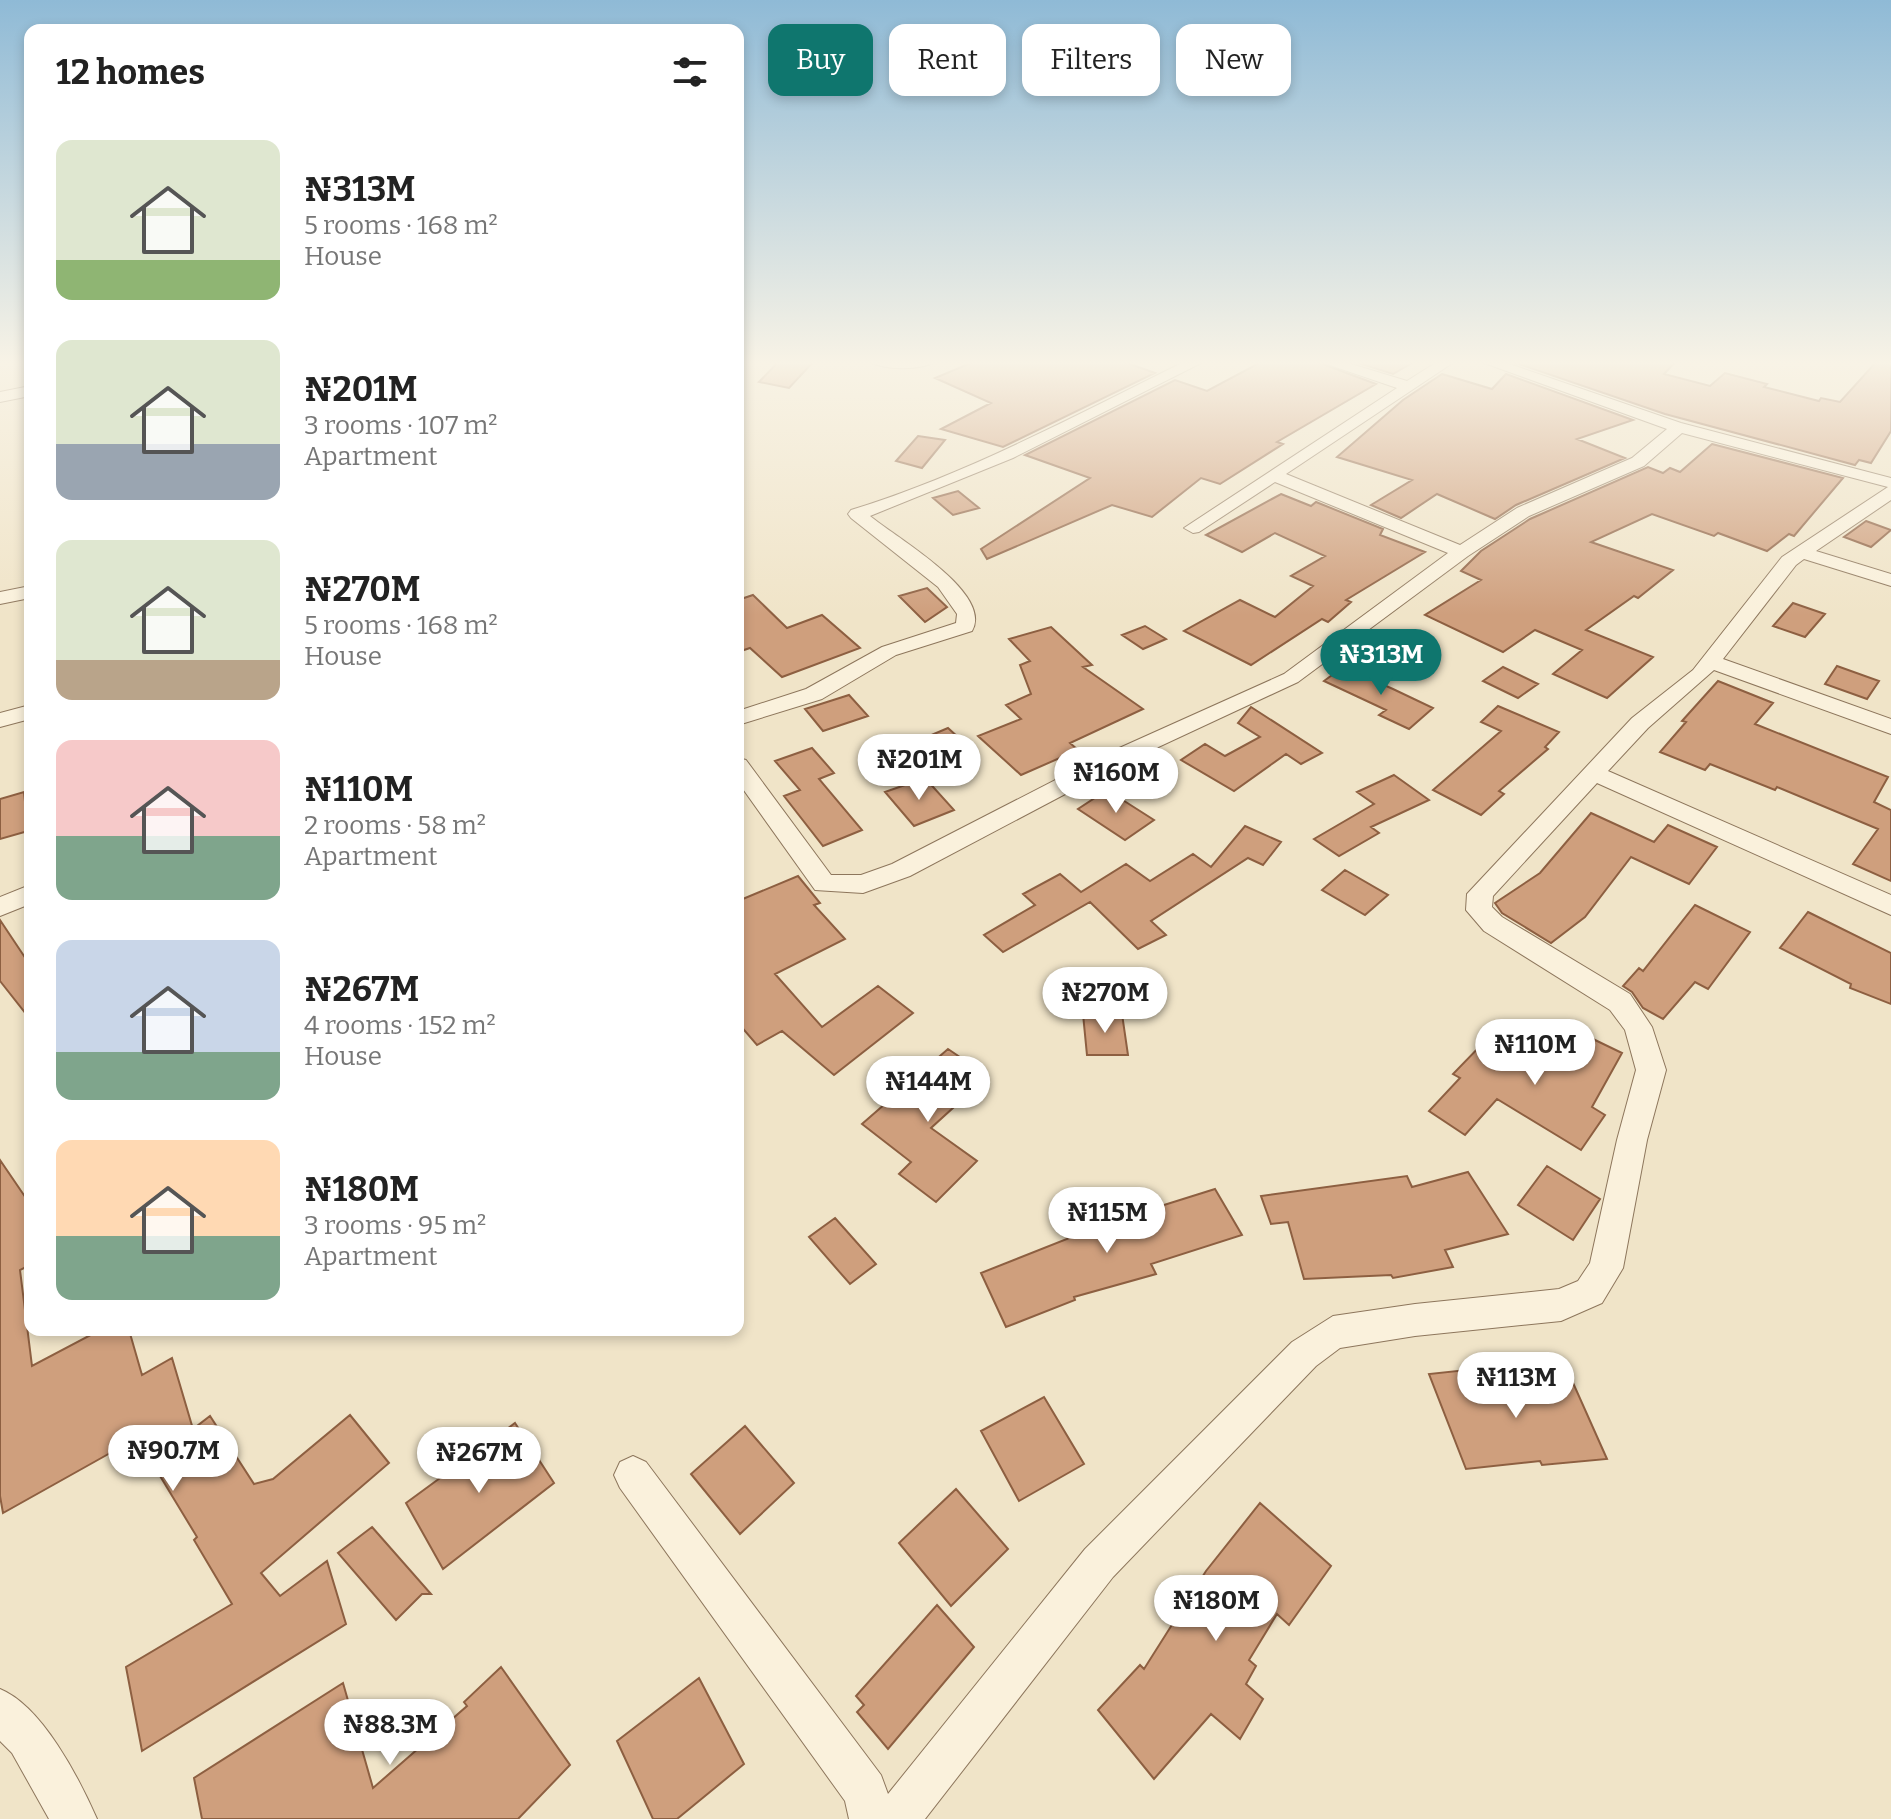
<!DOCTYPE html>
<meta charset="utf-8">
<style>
:root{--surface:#fff;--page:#f2f2f2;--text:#222;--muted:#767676;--accent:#0f766e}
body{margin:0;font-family:Bitter,serif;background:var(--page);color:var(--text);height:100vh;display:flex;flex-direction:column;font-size:30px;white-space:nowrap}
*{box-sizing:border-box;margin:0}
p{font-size:26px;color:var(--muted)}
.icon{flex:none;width:44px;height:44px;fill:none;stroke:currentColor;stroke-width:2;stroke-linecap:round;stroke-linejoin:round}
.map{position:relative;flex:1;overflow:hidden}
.side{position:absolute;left:24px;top:24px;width:720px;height:1312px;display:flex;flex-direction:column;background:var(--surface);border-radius:16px;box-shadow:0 4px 12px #0003}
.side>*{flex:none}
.banner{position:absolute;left:768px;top:24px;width:760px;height:72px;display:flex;gap:16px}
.price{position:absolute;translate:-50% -68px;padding:0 18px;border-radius:28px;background:#fff;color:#222;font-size:26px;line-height:52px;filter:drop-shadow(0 2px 4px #0008)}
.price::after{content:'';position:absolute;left:50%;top:48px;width:24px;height:18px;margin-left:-12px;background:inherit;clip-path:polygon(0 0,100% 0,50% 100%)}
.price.active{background:var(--accent);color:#fff}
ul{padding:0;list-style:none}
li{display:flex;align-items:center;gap:24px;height:200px;padding:0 32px}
li span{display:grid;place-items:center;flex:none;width:224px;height:160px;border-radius:16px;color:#555}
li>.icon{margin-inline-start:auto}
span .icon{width:96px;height:96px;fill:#fffc;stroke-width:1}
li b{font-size:34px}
h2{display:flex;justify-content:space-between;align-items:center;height:96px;padding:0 32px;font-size:34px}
.pill{padding:0 28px;border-radius:16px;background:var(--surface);box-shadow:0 4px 12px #0003;font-size:28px;line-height:72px}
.pill.active{background:var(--accent);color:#fff}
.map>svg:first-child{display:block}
.building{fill:#cf9f7d;stroke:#8d5f41;stroke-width:2}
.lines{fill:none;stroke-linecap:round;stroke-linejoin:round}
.street-casing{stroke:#8d765c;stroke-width:2}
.street{fill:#faf1dc;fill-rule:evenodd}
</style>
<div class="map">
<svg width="1891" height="1819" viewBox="0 0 1891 1819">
<rect width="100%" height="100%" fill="#f0e4c8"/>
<!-- building -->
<path class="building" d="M780 360H815L789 388 759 382Z
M978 360H1119L1155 373 1003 447 941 429 991 403 935 378Z
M1265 360H1312L1376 384 1277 442 1283 444 1220 484 1201 478 1152 517 1112 505 987 559 981 549 1090 478 1025 455 1175 380 1207 391Z
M1349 360H1417L1393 374Z
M1518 360H1677L1664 374 1710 386 1725 373 1767 384 1764 387 1819 401 1821 398 1840 402 1878 360H1891V431L1871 463 1859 460 1855 465 1665 414 1516 363Z
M1442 374 1492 389 1506 374 1633 420 1577 439 1625 458 1516 505 1495 519 1437 494 1401 518 1371 505 1412 480 1337 457 1403 400Z
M918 436 945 440 922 468 896 461Z
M1712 444 1843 478 1794 536 1789 534 1767 551 1718 533 1714 536 1652 514 1591 542 1673 570 1638 598 1634 596 1586 630 1653 657 1607 698 1553 674 1582 650 1535 630 1503 652 1425 615 1481 580 1461 571 1481 551 1530 519 1648 467 1663 473 1670 468 1680 472Z
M958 491 979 508 953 515 933 498Z
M1281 494 1311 506 1316 502 1383 529 1380 535 1425 552 1346 600 1351 602 1328 622 1322 619 1251 665 1184 631 1240 600 1275 617 1313 586 1291 576 1325 556 1275 533 1242 552 1206 535Z
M1866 521 1891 530 1871 547 1844 537Z
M927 588 947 607 925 622 899 596Z
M753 595 787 628 822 615 860 648 782 677 750 648 738 652V600Z
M1793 603 1825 614 1805 637 1773 626Z
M1145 626 1166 639 1143 649 1122 635Z
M1051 627 1092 665 1083 667 1143 709 1070 743 1078 750 1021 775 978 736 1021 719 1006 705 1031 694 1020 665 1030 661 1009 639Z
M1837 666 1879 681 1867 699 1825 684Z
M1343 667 1393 689 1433 708 1409 729 1379 715 1386 710 1324 681Z
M1503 667 1538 684 1518 698 1483 681Z
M1718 681 1773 703 1755 724 1888 777 1874 802 1891 810V881L1853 864 1878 829 1777 787 1775 790 1710 764 1705 770 1660 752 1686 722 1682 721Z
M849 695 868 716 823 731 805 709Z
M1498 706 1559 732 1545 747 1548 749 1499 791 1504 794 1481 815 1433 790 1501 731 1481 722Z
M1251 707 1322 753 1301 764 1286 754 1234 791 1181 760 1205 744 1225 756 1260 737 1238 723Z
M948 728 971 749 925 768 903 747Z
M812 748 834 773 819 779 862 830 823 846 784 796 800 790 775 761Z
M1394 775 1429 800 1371 827 1379 833 1339 856 1314 839 1374 804 1357 792Z
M925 778 954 810 914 826 885 792Z
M1107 790 1154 820 1125 840 1078 809Z
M24 792 28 831 0 839V799Z
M1591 813 1654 842 1668 825 1717 847 1689 884 1631 857 1585 917 1551 943 1502 913 1495 903 1540 873Z
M1245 826 1281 842 1263 865 1248 858 1151 921 1166 935 1138 949 1090 902 1003 952 984 935 1035 905 1023 894 1060 874 1081 892 1126 864 1150 881 1193 854 1211 867Z
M1345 870 1388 895 1365 915 1322 890Z
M798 876 820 903 814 905 845 939 775 974 822 1027 878 986 913 1013 834 1075 782 1031 757 1045 738 1023V901Z
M1695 905 1750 932 1708 989 1695 982 1663 1019 1643 1008 1632 992 1623 986 1639 968 1643 971Z
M1808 912 1891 953V1004L1850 988 1851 984 1780 948Z
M0 920 30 965V1019L0 981Z
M1083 1014H1122L1128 1055H1087Z
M1564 1025 1622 1053 1592 1107 1605 1115 1581 1150 1497 1099 1465 1135 1429 1111 1460 1078 1453 1074 1486 1040 1536 1073Z
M948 1049 988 1076 931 1128 977 1161 936 1202 899 1174 911 1162 862 1124Z
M0 1160 30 1204V1265L20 1270 32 1366 100 1330H129L142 1375 172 1358 193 1429 210 1416 254 1484 273 1479 350 1415 389 1463 261 1573 280 1596 327 1561 346 1624 142 1751 126 1667 232 1604 194 1540 197 1537 137 1438 3 1513 0 1496Z
M1547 1166 1600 1199 1573 1240 1518 1205Z
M1468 1172 1508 1234 1445 1250 1453 1267 1393 1278 1391 1275 1304 1279 1288 1222 1271 1224 1261 1196 1407 1176 1412 1187Z
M1215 1189 1242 1235 1151 1264 1156 1274 1074 1297 1075 1300 1006 1327 981 1273 1072 1237 1069 1230 1128 1213 1129 1216Z
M835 1218 876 1264 850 1284 809 1237Z
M1485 1368 1491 1383 1570 1376 1607 1459 1542 1465 1540 1461 1466 1469 1429 1374Z
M1044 1397 1084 1464 1019 1501 981 1431Z
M515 1423 554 1483 443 1569 406 1503Z
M745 1426 794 1483 740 1534 691 1474Z
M956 1489 1008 1549 951 1606 899 1543Z
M1260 1503 1331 1566 1289 1625 1277 1614 1249 1660 1256 1666 1246 1684 1263 1699 1240 1739 1211 1714 1154 1779 1098 1710 1140 1665 1144 1669 1206 1571Z
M372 1527 431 1594H422L396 1620 338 1553Z
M937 1605 974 1647 888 1749 857 1712 864 1705 856 1696Z
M501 1667 570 1765 518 1819H202L194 1778 343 1683 373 1788 467 1706 464 1702Z
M699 1678 744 1764 677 1819H653L617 1741Z"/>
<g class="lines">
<defs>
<path id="street" d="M867 360H938C923 371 882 371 867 360Z
M1188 360H1207L1013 458 870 516C895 537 994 593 972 631L896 655 822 699 738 725V711L806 689 882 647 956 623 957 614 938 587 851 518 848 514 851 510C968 474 1078 414 1188 360Z
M1315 360H1338L1407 381 1440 360H1457L1286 474 1460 545 1517 508 1632 458 1667 429 1476 360H1498L1681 423 1891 478V500L1816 551 1891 574V586L1804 559 1796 565 1723 659 1891 719V734L1714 670 1648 728 1608 771 1891 895V915L1597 783 1493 896 1492 907 1502 917 1630 994 1652 1027 1666 1070 1647 1140 1623 1268 1602 1303 1561 1321 1415 1336 1340 1348 1316 1366 1113 1577 925 1819H849L845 1801 620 1488 614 1475 620 1462 633 1456 646 1462 881 1775 888 1794 1085 1549 1292 1342 1333 1316 1415 1304 1559 1289 1578 1281 1590 1263 1617 1140 1636 1070 1625 1030 1610 1010 1484 931 1466 910 1467 894 1632 718 1693 670 1782 557 1888 487 1682 433 1644 466 1529 516 1468 556 1298 682 1122 764 910 876 863 893 815 890 738 782V758L746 760 831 875H861L892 864 1106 754 1284 674 1448 553 1275 482 1199 532 1193 533 1184 528 1397 388Z
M30 386V396L0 402V392Z
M30 586V598L0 604V592Z
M30 705V719L0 727V713Z
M30 885V904L0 916V897Z
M0 1689C42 1706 79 1778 97 1819H49L12 1753 0 1741Z"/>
</defs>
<!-- street casing -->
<use href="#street" class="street-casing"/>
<!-- street -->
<use href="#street" class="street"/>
</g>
<!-- sky -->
<linearGradient id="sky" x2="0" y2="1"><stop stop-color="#8fbad6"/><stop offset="0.59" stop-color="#f8f3e6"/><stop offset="1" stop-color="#f8f3e6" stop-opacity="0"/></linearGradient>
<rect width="1891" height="615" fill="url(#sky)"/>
</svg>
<b class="price active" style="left:1381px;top:697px">₦313M</b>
<b class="price" style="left:919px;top:802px">₦201M</b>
<b class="price" style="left:1116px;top:815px">₦160M</b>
<b class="price" style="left:1105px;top:1035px">₦270M</b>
<b class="price" style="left:1535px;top:1087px">₦110M</b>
<b class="price" style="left:928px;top:1124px">₦144M</b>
<b class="price" style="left:1107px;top:1255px">₦115M</b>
<b class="price" style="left:1516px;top:1420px">₦113M</b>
<b class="price" style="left:173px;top:1493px">₦90.7M</b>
<b class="price" style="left:479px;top:1495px">₦267M</b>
<b class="price" style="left:1216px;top:1643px">₦180M</b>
<b class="price" style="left:390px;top:1767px">₦88.3M</b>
<div class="banner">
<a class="pill active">Buy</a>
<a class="pill">Rent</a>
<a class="pill">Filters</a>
<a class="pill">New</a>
</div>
<section class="side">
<h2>12 homes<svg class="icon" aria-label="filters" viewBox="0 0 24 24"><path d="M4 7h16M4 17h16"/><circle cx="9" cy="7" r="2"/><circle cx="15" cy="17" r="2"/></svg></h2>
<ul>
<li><span style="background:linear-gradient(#dfe7d0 75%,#8fb573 0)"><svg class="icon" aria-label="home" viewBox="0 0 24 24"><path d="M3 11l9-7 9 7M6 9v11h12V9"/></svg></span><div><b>₦313M</b><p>5 rooms · 168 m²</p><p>House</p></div></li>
<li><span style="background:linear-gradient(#dfe7d0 65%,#9aa5b1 0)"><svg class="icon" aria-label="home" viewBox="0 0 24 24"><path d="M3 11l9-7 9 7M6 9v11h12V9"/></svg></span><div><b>₦201M</b><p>3 rooms · 107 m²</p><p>Apartment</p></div></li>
<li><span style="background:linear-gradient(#dfe7d0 75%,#b9a48a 0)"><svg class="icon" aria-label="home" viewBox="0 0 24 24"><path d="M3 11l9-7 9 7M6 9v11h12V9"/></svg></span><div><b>₦270M</b><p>5 rooms · 168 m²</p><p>House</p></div></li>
<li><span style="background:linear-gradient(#f6c9c9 60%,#7fa58c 0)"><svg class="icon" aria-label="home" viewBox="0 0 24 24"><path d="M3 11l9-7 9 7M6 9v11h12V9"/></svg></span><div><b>₦110M</b><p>2 rooms · 58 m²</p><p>Apartment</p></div></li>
<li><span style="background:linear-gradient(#c9d6e8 70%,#7fa58c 0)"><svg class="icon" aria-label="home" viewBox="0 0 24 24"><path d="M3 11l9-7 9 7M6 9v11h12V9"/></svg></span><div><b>₦267M</b><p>4 rooms · 152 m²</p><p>House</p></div></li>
<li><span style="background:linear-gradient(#ffd9b3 60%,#7fa58c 0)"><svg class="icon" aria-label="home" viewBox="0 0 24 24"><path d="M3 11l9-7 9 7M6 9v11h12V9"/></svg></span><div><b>₦180M</b><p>3 rooms · 95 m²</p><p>Apartment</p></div></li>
</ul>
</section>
</div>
